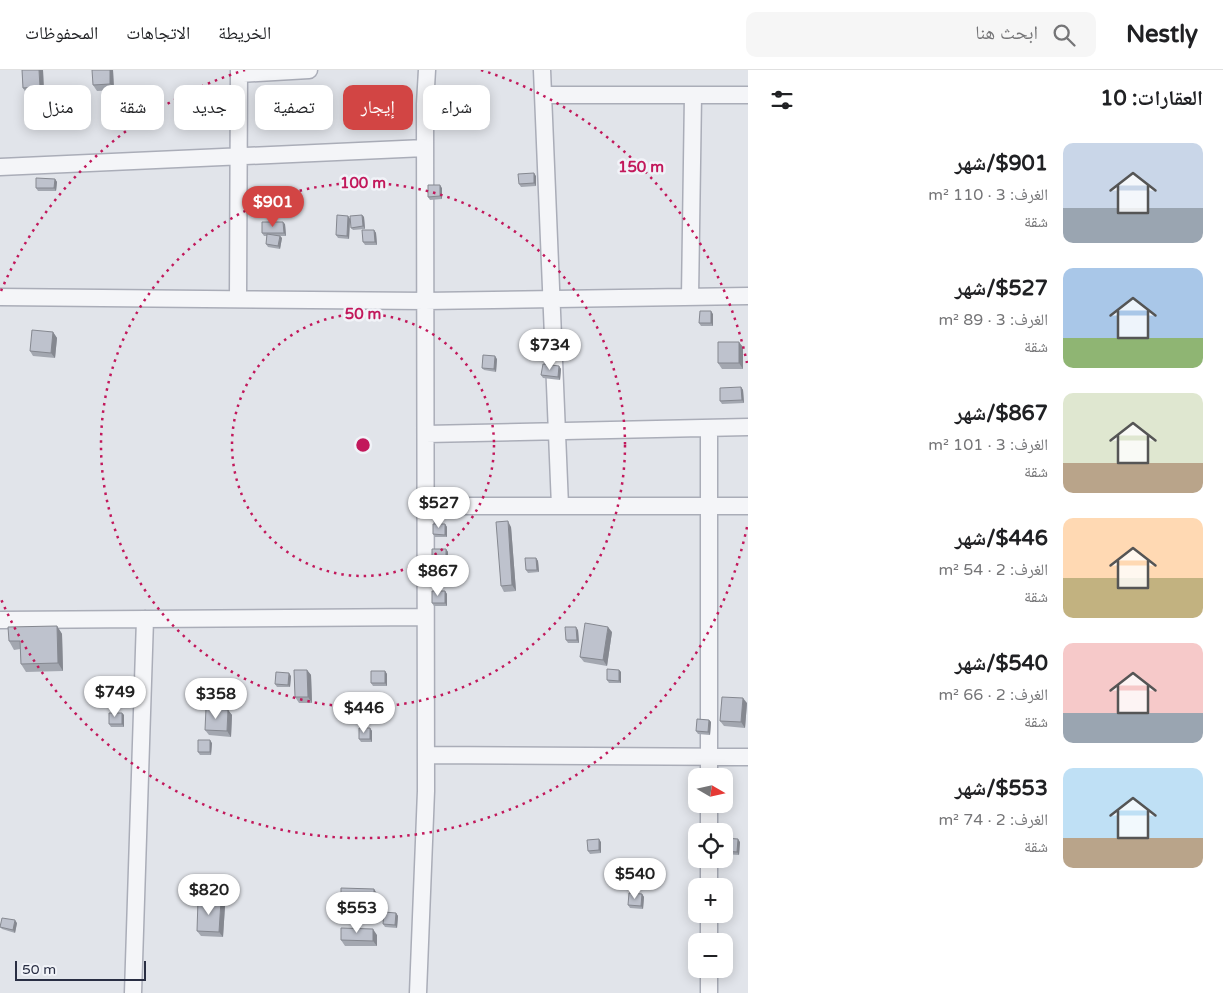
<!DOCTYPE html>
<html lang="ar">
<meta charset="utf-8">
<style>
:root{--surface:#fff;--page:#f6f6f6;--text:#202124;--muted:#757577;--line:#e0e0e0;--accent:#d24544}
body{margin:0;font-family:"Varela Round","Noto Naskh Arabic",sans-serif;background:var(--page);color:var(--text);direction:rtl;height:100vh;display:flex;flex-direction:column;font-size:19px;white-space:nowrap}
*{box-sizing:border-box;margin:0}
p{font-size:16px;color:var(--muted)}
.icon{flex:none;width:28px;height:28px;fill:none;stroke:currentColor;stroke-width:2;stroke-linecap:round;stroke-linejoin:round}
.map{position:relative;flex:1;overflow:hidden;direction:ltr}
.side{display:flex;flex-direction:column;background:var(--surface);width:475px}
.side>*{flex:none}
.banner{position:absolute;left:15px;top:15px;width:475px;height:45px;direction:rtl;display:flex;gap:10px}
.needle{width:32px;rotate:99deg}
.controls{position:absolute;left:688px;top:698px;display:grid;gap:10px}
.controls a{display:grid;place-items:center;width:45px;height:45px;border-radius:10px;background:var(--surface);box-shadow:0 2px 12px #0003;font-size:25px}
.scale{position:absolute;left:15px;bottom:12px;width:131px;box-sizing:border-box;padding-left:5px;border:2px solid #292e43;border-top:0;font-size:14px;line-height:18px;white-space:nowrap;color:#292e43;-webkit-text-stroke:4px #f1f3f8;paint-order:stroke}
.price{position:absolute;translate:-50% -42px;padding:0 11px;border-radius:18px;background:#fff;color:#222;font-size:16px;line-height:32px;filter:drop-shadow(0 1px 2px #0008)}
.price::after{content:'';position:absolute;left:50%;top:30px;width:15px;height:11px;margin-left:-8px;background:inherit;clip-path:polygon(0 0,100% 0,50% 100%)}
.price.selected{background:var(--accent);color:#fff}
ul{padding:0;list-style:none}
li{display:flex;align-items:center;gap:15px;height:125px;padding:0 20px}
li span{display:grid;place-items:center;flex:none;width:140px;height:100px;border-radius:10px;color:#555}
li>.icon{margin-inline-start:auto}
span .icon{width:60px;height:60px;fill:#fffc;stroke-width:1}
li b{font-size:21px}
h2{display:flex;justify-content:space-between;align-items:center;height:60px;padding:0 20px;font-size:21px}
.chip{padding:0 18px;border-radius:10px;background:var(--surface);box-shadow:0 2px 12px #0003;font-size:18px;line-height:45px}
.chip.selected{background:var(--accent);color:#fff}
header{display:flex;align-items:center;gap:30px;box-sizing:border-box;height:70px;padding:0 25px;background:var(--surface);border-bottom:1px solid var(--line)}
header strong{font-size:24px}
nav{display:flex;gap:28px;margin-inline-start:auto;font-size:18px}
.search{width:350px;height:45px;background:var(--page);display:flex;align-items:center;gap:12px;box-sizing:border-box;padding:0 18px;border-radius:10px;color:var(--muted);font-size:19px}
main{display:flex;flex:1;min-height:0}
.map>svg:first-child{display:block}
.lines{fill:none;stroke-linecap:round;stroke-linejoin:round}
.street-casing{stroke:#aaadb8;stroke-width:19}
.street{stroke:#f4f5f8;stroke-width:16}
.wall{fill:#a3a7b0}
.shaded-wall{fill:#858890}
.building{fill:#bec2cd;stroke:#858890}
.ring{fill:none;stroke:#c2185b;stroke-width:2.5;stroke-dasharray:2.5 5}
.centre{fill:#c2185b;stroke:#f1f3f8;stroke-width:2.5}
.ring-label{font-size:15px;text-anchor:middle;font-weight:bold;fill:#c2185b;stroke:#f1f3f8;stroke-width:5;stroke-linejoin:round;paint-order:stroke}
</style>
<header>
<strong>Nestly</strong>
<div class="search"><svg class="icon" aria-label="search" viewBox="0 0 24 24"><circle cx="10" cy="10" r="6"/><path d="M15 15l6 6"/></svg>ابحث هنا</div>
<nav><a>الخريطة</a><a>الاتجاهات</a><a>المحفوظات</a></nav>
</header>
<main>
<section class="side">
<h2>العقارات: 10<svg class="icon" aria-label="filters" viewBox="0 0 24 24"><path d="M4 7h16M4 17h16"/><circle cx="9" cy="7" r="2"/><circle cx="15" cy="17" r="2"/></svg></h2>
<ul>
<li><span style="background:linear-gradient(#c9d6e8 65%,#9aa5b1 0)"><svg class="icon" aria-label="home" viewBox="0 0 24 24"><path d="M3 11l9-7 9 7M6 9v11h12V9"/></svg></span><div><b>$901/شهر</b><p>الغرف: 3 · 110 m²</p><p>شقة</p></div></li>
<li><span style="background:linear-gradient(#a9c7e8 70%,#8fb573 0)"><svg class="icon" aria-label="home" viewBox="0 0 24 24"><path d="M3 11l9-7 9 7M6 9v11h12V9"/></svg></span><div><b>$527/شهر</b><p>الغرف: 3 · 89 m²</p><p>شقة</p></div></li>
<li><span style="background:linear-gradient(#dfe7d0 70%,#b9a48a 0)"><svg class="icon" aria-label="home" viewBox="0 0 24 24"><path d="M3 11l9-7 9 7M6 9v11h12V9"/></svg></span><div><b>$867/شهر</b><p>الغرف: 3 · 101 m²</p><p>شقة</p></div></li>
<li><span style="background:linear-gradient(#ffd9b3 60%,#c2b280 0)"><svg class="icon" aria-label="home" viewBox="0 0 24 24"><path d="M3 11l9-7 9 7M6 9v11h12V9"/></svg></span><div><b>$446/شهر</b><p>الغرف: 2 · 54 m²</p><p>شقة</p></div></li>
<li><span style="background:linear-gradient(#f6c9c9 70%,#9aa5b1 0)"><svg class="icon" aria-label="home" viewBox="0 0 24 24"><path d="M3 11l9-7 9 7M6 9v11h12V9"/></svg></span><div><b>$540/شهر</b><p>الغرف: 2 · 66 m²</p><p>شقة</p></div></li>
<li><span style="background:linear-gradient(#bfe0f5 70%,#b9a48a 0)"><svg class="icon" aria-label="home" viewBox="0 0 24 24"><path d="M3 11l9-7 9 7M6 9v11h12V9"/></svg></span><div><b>$553/شهر</b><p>الغرف: 2 · 74 m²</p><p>شقة</p></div></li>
</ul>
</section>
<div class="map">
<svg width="748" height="923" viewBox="0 0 748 923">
<rect width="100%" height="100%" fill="#e1e4ea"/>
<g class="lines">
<defs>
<path id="street" d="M542 0 560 436
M239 4 309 0
M543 25H748
M0 97 425 78
M0 227 425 231 748 226
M690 227 693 25
M238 229 239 0
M709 358V706
M426 364 748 357
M426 436H748
M0 550 425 547
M426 685 748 687
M709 734V761
M709 789V816
M709 844V871
M709 899V923
M133 923 145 549
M418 923 426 721 425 34 427 0"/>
</defs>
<!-- street casing -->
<use href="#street" class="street-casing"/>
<!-- street -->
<use href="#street" class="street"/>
</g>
<!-- wall -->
<path class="wall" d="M22 0H43L44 23H26L23 18Z
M113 0 114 20 97 21 93 15Z
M536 106V116L521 117 519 114Z
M55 109 57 112 56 121H38L36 118Z
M442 118V129L430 130 428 127Z
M362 145 364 147 365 159 353 160 351 158Z
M348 146 350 149 349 169 338 168 336 165Z
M285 154 286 166H280L282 168 280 179 268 177 266 174 267 166H264L262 163Z
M374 160 376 163 377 175H365L363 172Z
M713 244V256H701L699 253Z
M53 262 57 268 55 288 33 286 30 281Z
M743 277V299H722L718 293Z
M497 289 496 302 484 300 482 298Z
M559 296 561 299 560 310 543 308 541 305Z
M741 317 743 320 744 333 722 334 720 331Z
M445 454 447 457V467H435L433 464Z
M511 457 516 521 504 522 501 516Z
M446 479 448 482V495H434L432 493Z
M536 488 538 491 539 502 528 503 526 500Z
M445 521 447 524V536H434L432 533Z
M57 556 62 564 63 601 26 602 21 594 20 579 14 580 9 571Z
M578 560 579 573H568L566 570Z
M612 562 607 596 584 592 580 587Z
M307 600 311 605 312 633H299L295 627Z
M619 600 621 602V613H609L607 610Z
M385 601 387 604V616H373L371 613Z
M291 606 290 617H277L275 614Z
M387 630V642H373L371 639Z
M747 633 745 658 724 656 720 651Z
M228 640 232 645 231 667 209 665 205 660Z
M122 643 124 645V657H111L109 654Z
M709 650 711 652 710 665 698 664 696 661Z
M370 658 372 661V672H361L359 669Z
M212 673 211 685H200L198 682Z
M724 768 740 772 739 785 724 784Z
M601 772V783L590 784 588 781Z
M642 824 644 827 643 839 630 838 628 835Z
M378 825V840L345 838 341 833Z
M225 836 223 867 201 866 197 861Z
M396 843 398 846 397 858 385 857 383 854Z
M17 853 15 863 2 859 0 857Z
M377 865V876H345L341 870Z"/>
<!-- shaded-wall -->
<path class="shaded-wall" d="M39 0H43L44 23 40 17Z
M110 0H113L114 20 110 14Z
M534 103 536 106V116L534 113Z
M55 109 57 112 56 121 54 118Z
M440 115 442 118V129L440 126Z
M362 145 364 147 365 159 363 156Z
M348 146 350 149 349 169 347 166Z
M283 152 285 154 286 166 284 163Z
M374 160 376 163 377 175 375 172Z
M280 166 282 168 280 179 278 176Z
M711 241 713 244V256L711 253Z
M53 262 57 268 55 288 51 283Z
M739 272 743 277V299L739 293Z
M495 286 497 289 496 302 494 299Z
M559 296 561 299 560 310 558 307Z
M741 317 743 320 744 333 742 330Z
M508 451 511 457 516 521 512 515Z
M445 454 447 457V467L445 465Z
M446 479 448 482V495L446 492Z
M536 488 538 491 539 502 537 500Z
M445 521 447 524V536L445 533Z
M57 556 62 564 63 601 58 593Z
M576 557 578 560 579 573 577 570Z
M608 557 612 562 607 596 603 590Z
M307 600 311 605 312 633 308 627Z
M619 600 621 602V613L619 611Z
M385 601 387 604V616L385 613Z
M289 603 291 606 290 617 288 615Z
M385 627 387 630V642L385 639Z
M743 628 747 633 745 658 741 652Z
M228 640 232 645 231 667 227 661Z
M122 643 124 645V657L122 654Z
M709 650 711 652 710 665 708 662Z
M370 658 372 661V672L370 669Z
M210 670 212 673 211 685 210 682Z
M599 769 601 772V783L599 780Z
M738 769 740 772 739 785 737 782Z
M374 819 378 825V840L374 834Z
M642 824 644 827 643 839 641 836Z
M221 831 225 836 223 867 219 862Z
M396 843 398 846 397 858 395 855Z
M15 850 17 853 15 863 13 860Z
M373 859 377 865V876L373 871Z"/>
<!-- building -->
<path class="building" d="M22 0H39L40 17 23 18Z
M92 0H110V14L93 15Z
M534 103V113L519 114 518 104Z
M36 108 55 109 54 118H36Z
M428 115H440V126L428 127Z
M337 145 348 146 347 166 336 165Z
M362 145 363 156 351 158 350 146Z
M262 152H283L284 163H262Z
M362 160H374L375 172H363Z
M267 164 280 166 278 176 266 174Z
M700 241H711V253H699Z
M32 260 53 262 51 283 30 281Z
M718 272H739V293H718Z
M483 285 495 286 494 299 482 298Z
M543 294 559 296 558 307 541 305Z
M741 317 742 330 720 331V318Z
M508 451 512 515 501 516 496 452Z
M433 454H445V465L433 464Z
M432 479H446V492L432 493Z
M525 488H536L537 500H526Z
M432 521H445V533H432Z
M585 553 608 557 603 590 580 587Z
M57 556 58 593 21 594 20 571H9L8 557Z
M565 557H576L577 570H566Z
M607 599 619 600V611L607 610Z
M294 600H307L308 627H295Z
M371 601H385V613H371Z
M276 602 289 603 288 615 275 614Z
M371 627H385V639H371Z
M722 627 743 628 741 652 720 651Z
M206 638 228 640 227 661 205 660Z
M109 643H122V654H109Z
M697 649 709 650 708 662 696 661Z
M359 658H370V669H359Z
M198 670H210V682H198Z
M724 768 738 769 737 782 724 781Z
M599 769V780L588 781 587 770Z
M341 818 374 819V834L341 833Z
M629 823 642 824 641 836 628 835Z
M198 830 221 831 219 862 197 861Z
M384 842 396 843 395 855 383 854Z
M2 848 15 850 13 860 0 857Z
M341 858 373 859V871L341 870Z"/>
<!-- distance rings -->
<g class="ring">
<circle cx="363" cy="375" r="131"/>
<circle cx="363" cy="375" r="262"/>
<path d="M747 457A393 393 0 0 1 1 529M1 221A393 393 0 0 1 245 0M481 0A393 393 0 0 1 747 293"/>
</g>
<circle cx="363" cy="375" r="8" class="centre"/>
<g class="ring-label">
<text x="641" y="102">150 m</text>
<text x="363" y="118">100 m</text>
<text x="363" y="249">50 m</text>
</g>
</svg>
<div class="controls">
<a><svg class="needle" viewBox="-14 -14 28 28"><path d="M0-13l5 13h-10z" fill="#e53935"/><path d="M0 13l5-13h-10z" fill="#757577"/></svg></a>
<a><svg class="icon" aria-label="locate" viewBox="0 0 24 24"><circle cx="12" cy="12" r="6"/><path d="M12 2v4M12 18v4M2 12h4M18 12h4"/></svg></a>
<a>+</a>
<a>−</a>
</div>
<div class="scale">50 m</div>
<b class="price selected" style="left:273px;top:158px">$901</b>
<b class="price" style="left:550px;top:301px">$734</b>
<b class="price" style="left:439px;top:459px">$527</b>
<b class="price" style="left:438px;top:527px">$867</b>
<b class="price" style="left:115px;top:648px">$749</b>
<b class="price" style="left:216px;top:650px">$358</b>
<b class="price" style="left:364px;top:664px">$446</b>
<b class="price" style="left:635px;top:830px">$540</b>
<b class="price" style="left:209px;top:846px">$820</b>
<b class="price" style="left:357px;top:864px">$553</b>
<div class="banner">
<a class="chip">شراء</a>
<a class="chip selected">إيجار</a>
<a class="chip">تصفية</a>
<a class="chip">جديد</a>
<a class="chip">شقة</a>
<a class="chip">منزل</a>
</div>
</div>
</main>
